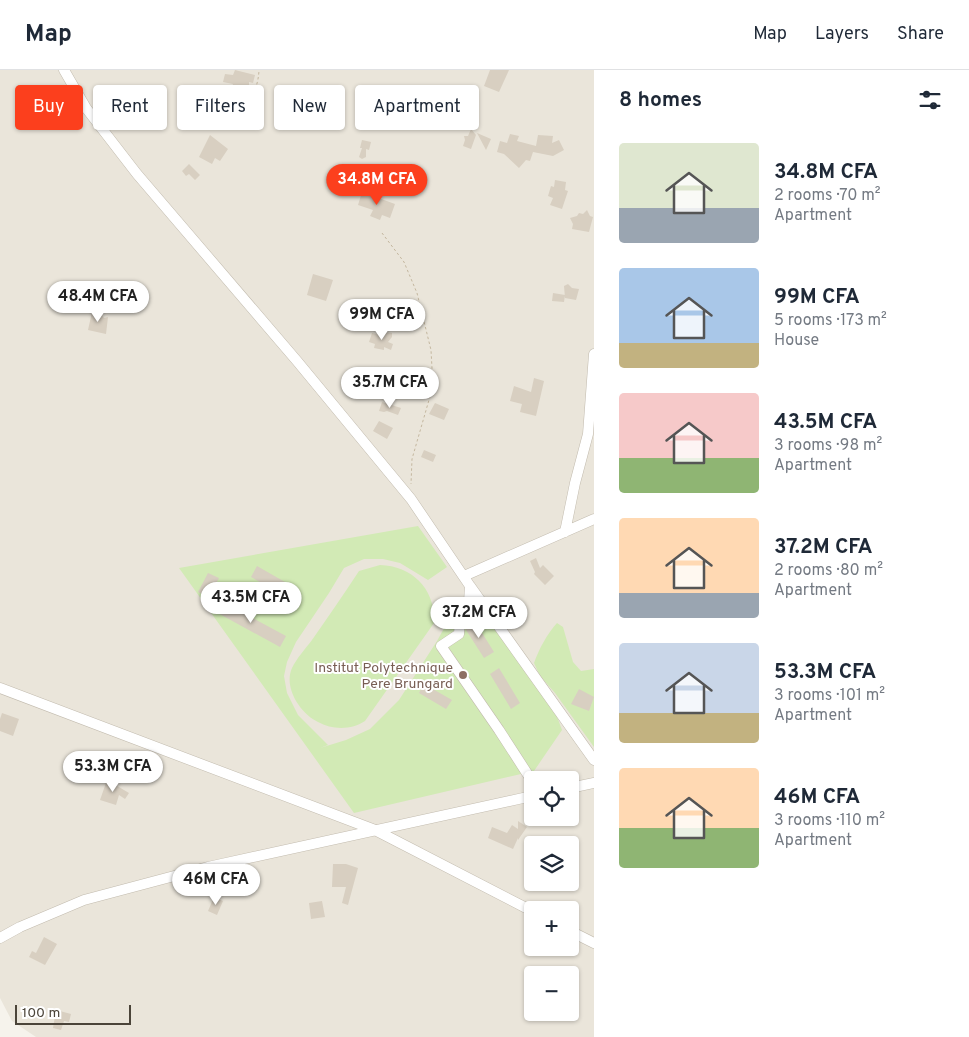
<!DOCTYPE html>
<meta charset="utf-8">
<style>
:root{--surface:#fff;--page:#f6f6f7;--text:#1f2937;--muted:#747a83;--line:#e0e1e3;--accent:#fc3f1d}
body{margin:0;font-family:Overpass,sans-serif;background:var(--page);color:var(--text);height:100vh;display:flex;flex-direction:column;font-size:19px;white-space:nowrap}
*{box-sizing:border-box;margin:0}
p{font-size:16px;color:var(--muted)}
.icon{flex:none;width:28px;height:28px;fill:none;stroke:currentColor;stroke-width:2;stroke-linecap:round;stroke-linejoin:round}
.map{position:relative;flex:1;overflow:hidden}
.panel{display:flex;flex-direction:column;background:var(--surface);width:375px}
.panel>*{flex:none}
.top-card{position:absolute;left:15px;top:15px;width:475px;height:45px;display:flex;gap:10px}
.tools{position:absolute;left:524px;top:701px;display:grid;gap:10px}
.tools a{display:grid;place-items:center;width:55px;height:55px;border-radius:5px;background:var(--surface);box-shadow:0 1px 4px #0004;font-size:25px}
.scale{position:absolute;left:15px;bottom:12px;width:116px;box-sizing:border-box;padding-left:5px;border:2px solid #4b4439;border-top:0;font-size:14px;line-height:18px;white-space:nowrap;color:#4b4439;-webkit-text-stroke:4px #fff;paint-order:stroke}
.price{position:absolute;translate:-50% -42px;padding:0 11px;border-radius:18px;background:#fff;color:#222;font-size:16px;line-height:32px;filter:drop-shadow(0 1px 2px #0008)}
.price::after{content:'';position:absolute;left:50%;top:30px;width:15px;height:11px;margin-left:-8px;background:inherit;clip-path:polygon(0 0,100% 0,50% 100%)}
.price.selected{background:var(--accent);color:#fff}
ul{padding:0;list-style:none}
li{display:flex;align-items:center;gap:15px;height:125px;padding:0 25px}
li span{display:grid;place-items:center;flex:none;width:140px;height:100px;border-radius:5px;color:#555}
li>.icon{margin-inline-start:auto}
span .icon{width:60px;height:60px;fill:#fffc;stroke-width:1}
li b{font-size:21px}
h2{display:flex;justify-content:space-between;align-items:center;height:60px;padding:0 25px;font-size:21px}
.tag{padding:0 18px;border-radius:5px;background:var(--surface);box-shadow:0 1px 4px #0004;font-size:18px;line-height:45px}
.tag.selected{background:var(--accent);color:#fff}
header{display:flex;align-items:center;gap:30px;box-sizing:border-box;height:70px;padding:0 25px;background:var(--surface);border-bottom:1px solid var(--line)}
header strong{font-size:24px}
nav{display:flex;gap:28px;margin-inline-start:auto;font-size:18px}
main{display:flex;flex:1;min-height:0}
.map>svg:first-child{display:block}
.residential{fill:#eae5da;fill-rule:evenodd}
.green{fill:#d2eab5}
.building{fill:#d8cfc1}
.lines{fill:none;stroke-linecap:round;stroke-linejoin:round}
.minor-casing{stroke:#c2bbae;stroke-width:11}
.path{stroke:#c4b79f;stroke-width:1;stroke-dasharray:2.5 2.5;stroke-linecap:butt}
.minor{stroke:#fff;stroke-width:10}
.education-dot{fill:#8d6e63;stroke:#fff;stroke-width:2}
.labels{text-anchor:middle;stroke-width:4;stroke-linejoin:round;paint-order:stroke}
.education-label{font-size:14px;fill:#785e54;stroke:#fff;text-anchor:end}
</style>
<header>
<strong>Map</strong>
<nav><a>Map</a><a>Layers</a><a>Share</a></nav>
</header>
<main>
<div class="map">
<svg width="594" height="967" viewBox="0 0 594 967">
<rect width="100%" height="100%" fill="#f6f3ec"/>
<!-- residential -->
<path class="residential" d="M0 0H594V967H36L12 951 0 928ZM532 710H570V748H532ZM532 775H570V812H532ZM532 840H570V878H532ZM532 905H570V942H532Z"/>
<!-- green -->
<path class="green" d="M418 456 447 497 428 510 400 493 383 489H364L344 498 329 523 296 572 287 592 284 606 287 623 298 645 328 675 320 678 346 670 370 659 399 630 437 571 453 542 473 533 482 547 491 554 556 644 562 660 534 701 354 743 179 498Z
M380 495C413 496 436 520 434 553L365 651C352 660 332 660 318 652 301 644 283 618 292 598 297 588 305 579 312 570 328 547 344 524 359 501Z
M557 553 563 557 573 592 581 601 594 599V677L555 623 540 606 534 593C539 579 547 564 557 553Z"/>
<!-- building -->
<path class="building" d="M235 0 255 5 253 13 249 12V22H245L232 18 233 14 223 12 225 4 233 5Z
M490 0H509L499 22 484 16Z
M416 33 432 38 429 46 413 41Z
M471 59 476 65 471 79 463 76 465 70 464 66H468Z
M477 63 491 69 486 80Z
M510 64 519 66 517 71 536 76 538 65 553 66 552 73 559 70 564 80 553 86 533 82 530 91 526 90 519 98 504 84 497 82 500 71 507 73Z
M210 65 228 79 220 91 215 88 212 94 199 87Z
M362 70 371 72 369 80 366 79V87L362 89 359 87 362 78H360Z
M189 94 200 105 195 110 189 104 186 106 182 101Z
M555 110 566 112 565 120 568 121 562 139 550 135 553 128 548 126 551 116 554 117Z
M362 122 395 134 390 148 382 145 380 150 370 146 373 140 358 135Z
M587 140 590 146 593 147 589 162 572 159 573 154 570 148 577 146 579 143 583 144Z
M313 204 333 210 326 231 307 225Z
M568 214 572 218 579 219 576 230 565 228 564 216Z
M553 223 565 225 564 232 552 231Z
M92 242 101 244 104 248 108 247 106 264 88 260Z
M383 262 392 263V267L388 272 393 274 391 280 384 277V280L374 278 375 274 369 272 372 263 380 265Z
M534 308 544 311 536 346 520 342 522 334 510 331 514 316 531 322Z
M382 332 401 338 398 345 387 341 384 342 379 341Z
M435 333 449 339 444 350 429 344Z
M379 351 393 358 387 369 373 361Z
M424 380 436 385 433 392 421 387Z
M536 488 540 498 543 495 554 506 545 515 534 504 535 502 530 491Z
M257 496 285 512 279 523 251 507Z
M208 503 219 508 209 527 198 522Z
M221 531 286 566 280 577 216 542Z
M474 550 494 582 484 588 466 560 467 556Z
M499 598 520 633 511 639 490 604Z
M424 614 452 630 446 639 419 623Z
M579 619 594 627 589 641 571 634Z
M2 643 19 649 13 666 0 661V649Z
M107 710 129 723 125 729 119 725 116 735 100 730Z
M518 751 527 757 518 770V768L513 779 488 768 492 757 507 763 512 755 518 759Z
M333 794H346L358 798 348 835 342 833 346 817H332Z
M214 827 223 831 217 845 208 841Z
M322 831 325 847 311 849 309 833Z
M44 867 57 874 45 895 29 887 32 881 36 883Z
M56 940 71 944 69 952 64 951 61 960 53 958Z"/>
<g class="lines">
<defs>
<path id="minor" d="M64 0 86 38 137 104 297 291 411 429 470 516 594 690
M565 462 575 413 588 364 594 284
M464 506 594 449
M470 516 468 548 460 551 459 564 441 576 499 660 532 711
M0 618 375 760 532 841
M570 718 594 713
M570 861 594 873
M0 868 20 857 84 830 208 797 532 726"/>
</defs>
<!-- minor casing -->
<use href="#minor" class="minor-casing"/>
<!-- path -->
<path class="path" d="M227 60C243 42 258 25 259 0
M382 163 404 192 417 223 431 280 433 316 412 389 411 414"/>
<!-- minor -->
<use href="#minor" class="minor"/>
</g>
<!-- markers -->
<circle class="education-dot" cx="463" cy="605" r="5"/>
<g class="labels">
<!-- education labels -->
<g class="education-label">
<text x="453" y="602">Institut Polytechnique<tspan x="453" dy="16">Pere Brungard</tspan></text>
</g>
</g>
</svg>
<div class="tools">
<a><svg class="icon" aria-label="locate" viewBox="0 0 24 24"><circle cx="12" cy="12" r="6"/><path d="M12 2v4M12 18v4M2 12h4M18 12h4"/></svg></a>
<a><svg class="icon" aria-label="layers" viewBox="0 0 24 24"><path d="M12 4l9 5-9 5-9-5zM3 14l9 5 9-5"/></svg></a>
<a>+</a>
<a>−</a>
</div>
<div class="scale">100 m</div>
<b class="price selected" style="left:377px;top:136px">34.8M CFA</b>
<b class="price" style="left:98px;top:253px">48.4M CFA</b>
<b class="price" style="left:382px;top:271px">99M CFA</b>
<b class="price" style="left:390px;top:339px">35.7M CFA</b>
<b class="price" style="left:251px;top:554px">43.5M CFA</b>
<b class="price" style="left:479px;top:569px">37.2M CFA</b>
<b class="price" style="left:113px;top:723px">53.3M CFA</b>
<b class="price" style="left:216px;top:836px">46M CFA</b>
<div class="top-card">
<a class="tag selected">Buy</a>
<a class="tag">Rent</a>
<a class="tag">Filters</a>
<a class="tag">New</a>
<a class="tag">Apartment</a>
</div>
</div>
<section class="panel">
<h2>8 homes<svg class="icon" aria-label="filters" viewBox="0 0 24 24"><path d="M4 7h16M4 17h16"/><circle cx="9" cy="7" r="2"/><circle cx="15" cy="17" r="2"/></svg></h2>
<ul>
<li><span style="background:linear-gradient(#dfe7d0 65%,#9aa5b1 0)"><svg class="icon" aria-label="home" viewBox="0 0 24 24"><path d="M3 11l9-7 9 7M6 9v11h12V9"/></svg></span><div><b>34.8M CFA</b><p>2 rooms · 70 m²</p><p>Apartment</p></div></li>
<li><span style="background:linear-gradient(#a9c7e8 75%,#c2b280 0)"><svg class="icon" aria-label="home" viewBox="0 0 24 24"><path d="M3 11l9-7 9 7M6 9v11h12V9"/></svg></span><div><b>99M CFA</b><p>5 rooms · 173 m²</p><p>House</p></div></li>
<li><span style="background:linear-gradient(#f6c9c9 65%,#8fb573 0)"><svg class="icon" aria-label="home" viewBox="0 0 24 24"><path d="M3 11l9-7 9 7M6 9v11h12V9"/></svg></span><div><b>43.5M CFA</b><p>3 rooms · 98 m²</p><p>Apartment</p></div></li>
<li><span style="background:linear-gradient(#ffd9b3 75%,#9aa5b1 0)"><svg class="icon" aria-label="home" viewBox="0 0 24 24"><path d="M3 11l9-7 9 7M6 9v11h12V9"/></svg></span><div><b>37.2M CFA</b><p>2 rooms · 80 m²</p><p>Apartment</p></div></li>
<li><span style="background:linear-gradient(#c9d6e8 70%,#c2b280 0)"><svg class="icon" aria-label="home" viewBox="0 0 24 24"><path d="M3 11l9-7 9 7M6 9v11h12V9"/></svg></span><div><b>53.3M CFA</b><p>3 rooms · 101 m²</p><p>Apartment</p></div></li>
<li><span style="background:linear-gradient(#ffd9b3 60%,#8fb573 0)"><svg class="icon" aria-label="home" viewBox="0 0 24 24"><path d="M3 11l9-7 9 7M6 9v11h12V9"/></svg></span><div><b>46M CFA</b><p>3 rooms · 110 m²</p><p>Apartment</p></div></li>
</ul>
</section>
</main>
